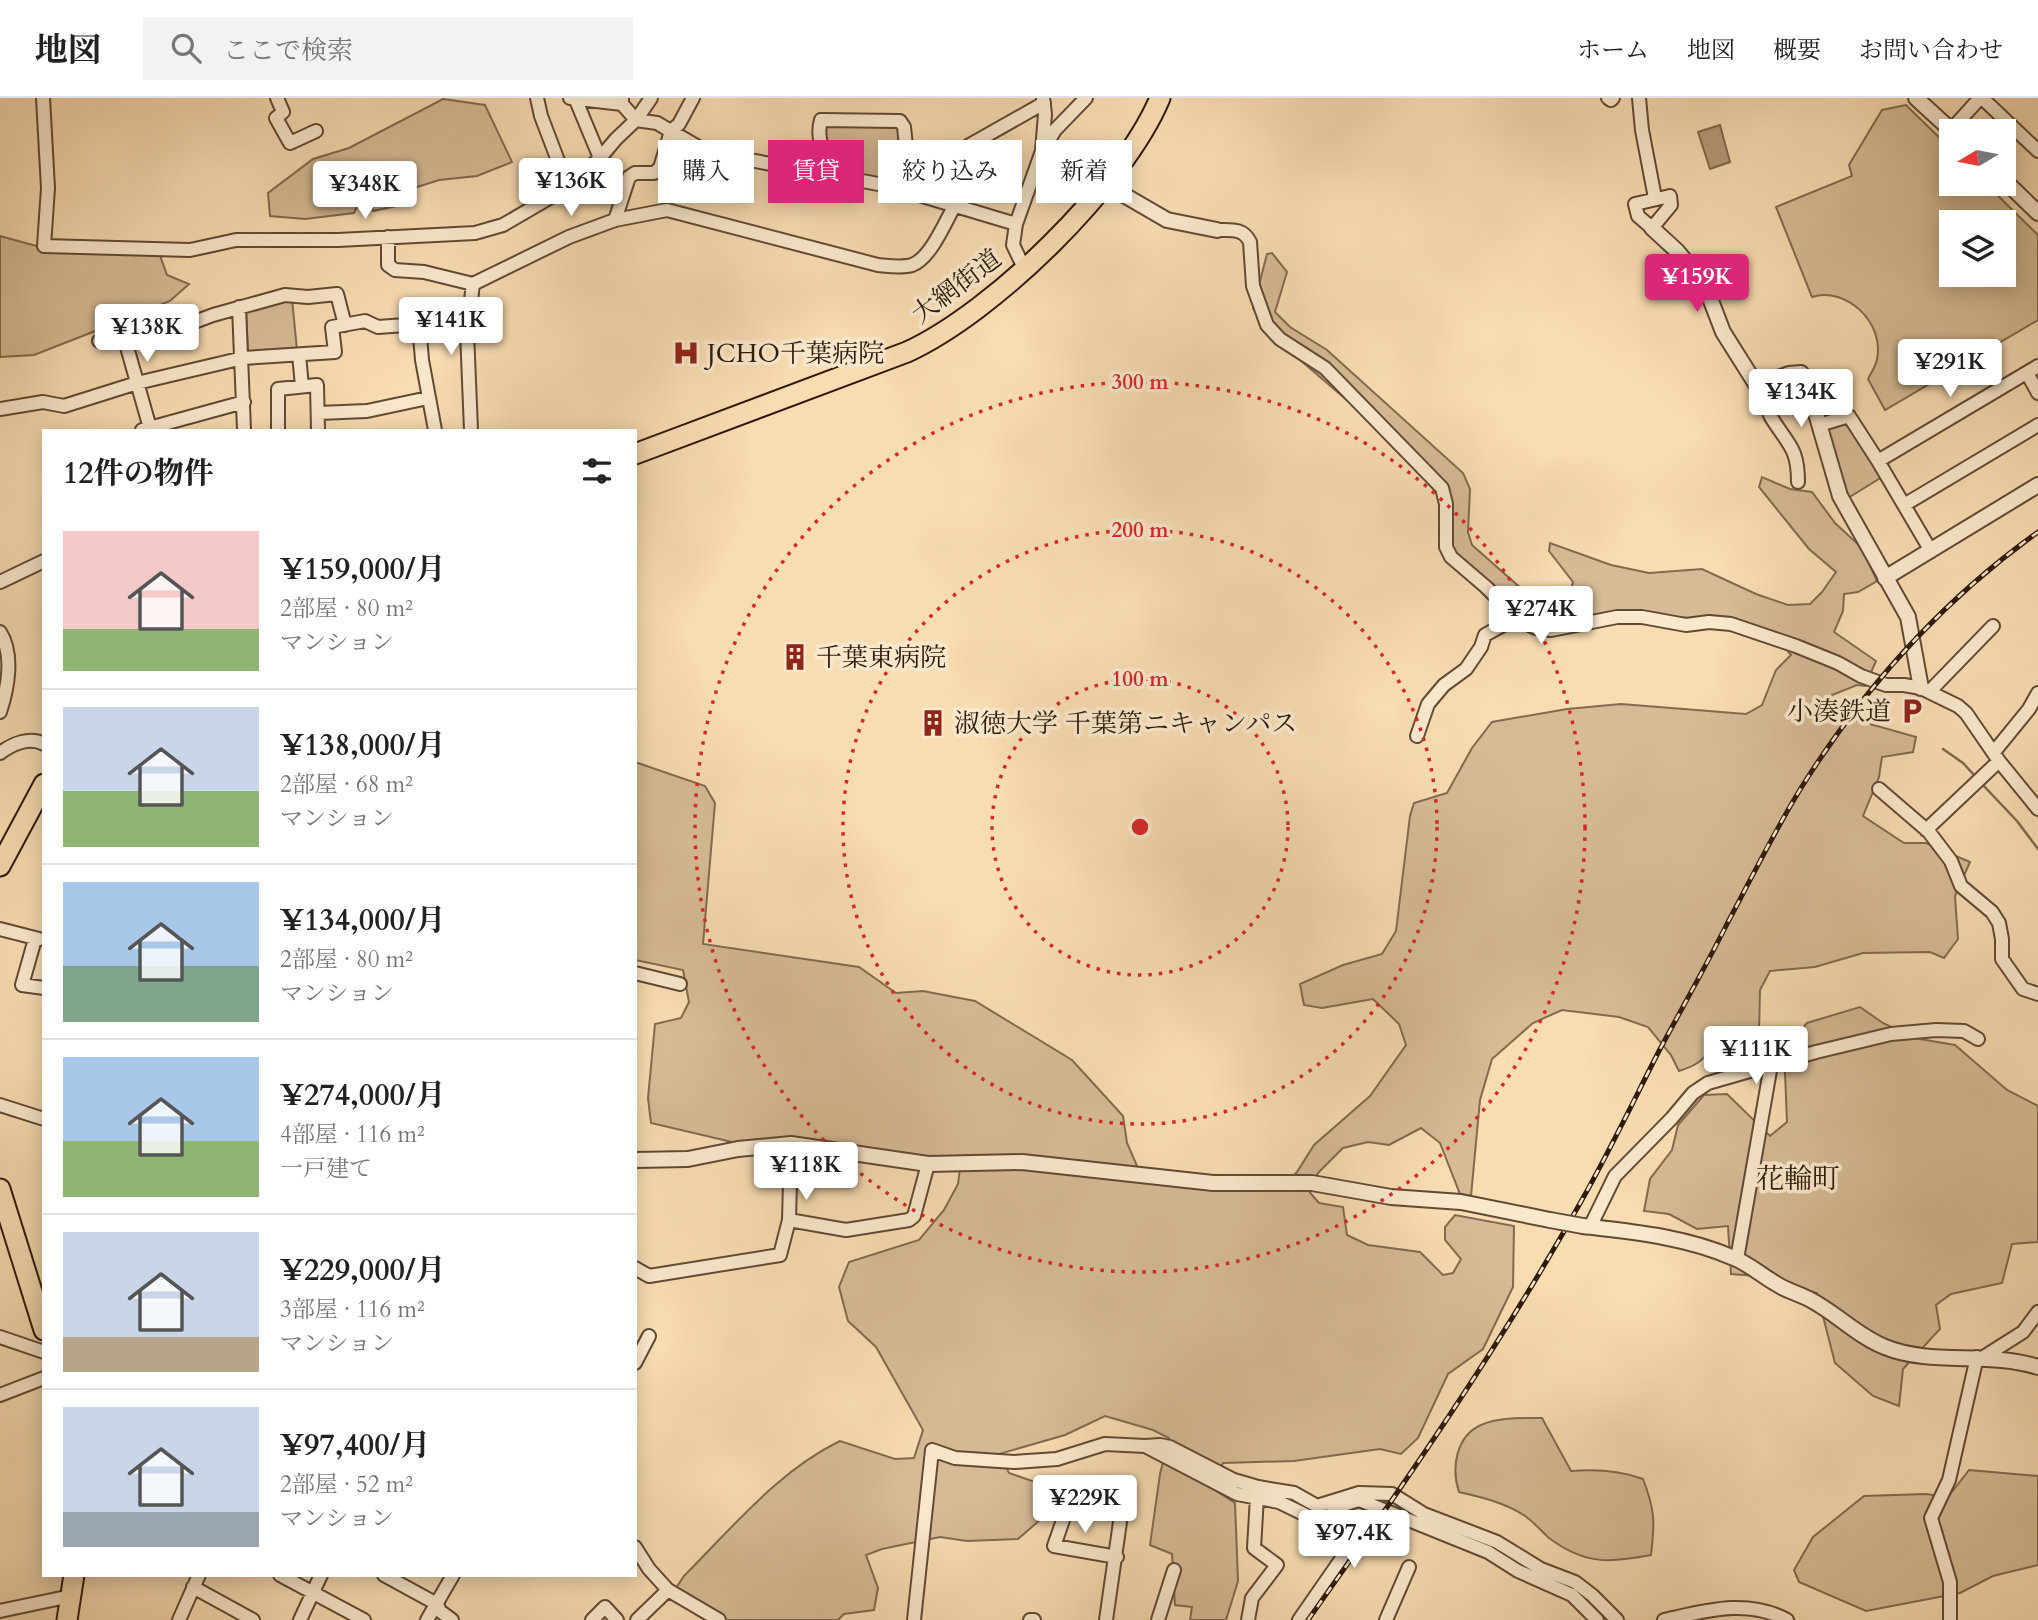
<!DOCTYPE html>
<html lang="ja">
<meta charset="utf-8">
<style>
:root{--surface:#fff;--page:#f2f2f2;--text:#222;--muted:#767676;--line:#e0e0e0;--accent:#db2777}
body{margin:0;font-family:Cardo,"Noto Serif JP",serif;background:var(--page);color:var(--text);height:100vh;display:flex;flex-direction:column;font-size:26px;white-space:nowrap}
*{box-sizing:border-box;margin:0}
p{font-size:23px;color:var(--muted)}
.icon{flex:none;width:38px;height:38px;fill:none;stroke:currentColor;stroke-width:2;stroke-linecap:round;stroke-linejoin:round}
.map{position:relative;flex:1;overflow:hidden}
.details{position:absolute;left:42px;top:331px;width:595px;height:1148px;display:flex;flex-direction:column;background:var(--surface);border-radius:0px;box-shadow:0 4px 18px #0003}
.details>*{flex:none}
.hud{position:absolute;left:658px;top:42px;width:665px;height:63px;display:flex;gap:14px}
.needle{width:46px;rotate:260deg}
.tools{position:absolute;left:1939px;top:21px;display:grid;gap:14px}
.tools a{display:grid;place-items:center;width:77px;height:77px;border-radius:0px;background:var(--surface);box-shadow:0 4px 18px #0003;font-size:35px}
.price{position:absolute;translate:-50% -60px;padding:0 16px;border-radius:7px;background:#fff;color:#222;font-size:23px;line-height:46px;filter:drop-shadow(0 2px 4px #0008)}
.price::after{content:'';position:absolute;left:50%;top:42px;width:21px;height:16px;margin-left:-10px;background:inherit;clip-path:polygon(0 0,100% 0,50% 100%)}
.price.on{background:var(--accent);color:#fff}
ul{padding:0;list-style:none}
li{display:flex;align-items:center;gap:21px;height:175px;padding:0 21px}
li+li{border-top:2px solid var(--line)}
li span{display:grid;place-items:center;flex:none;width:196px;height:140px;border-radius:0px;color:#555}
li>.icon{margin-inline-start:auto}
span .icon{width:84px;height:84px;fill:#fffc;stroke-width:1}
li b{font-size:30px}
h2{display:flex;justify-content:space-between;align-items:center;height:84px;padding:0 21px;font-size:30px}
.pill{padding:0 24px;border-radius:0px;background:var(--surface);box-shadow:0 4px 18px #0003;font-size:24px;line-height:63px}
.pill.on{background:var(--accent);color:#fff}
header{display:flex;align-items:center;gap:42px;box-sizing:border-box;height:98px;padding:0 35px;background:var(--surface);border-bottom:2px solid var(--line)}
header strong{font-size:33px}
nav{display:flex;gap:38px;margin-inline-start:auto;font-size:24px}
.search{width:490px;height:63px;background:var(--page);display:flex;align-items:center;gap:18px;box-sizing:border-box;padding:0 24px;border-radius:0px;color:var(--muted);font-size:26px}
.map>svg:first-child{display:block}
.green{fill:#d6bb95;stroke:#826a50;stroke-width:2;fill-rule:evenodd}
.water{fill:#b49a79;stroke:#7f674d;stroke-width:2}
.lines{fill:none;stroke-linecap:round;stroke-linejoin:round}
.stream{stroke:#7f674d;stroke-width:2.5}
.minor-casing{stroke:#614a34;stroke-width:16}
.tertiary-casing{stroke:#614a34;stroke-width:18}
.primary-casing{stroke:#2f1a0a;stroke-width:23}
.minor{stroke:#fae8cd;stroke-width:12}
.tertiary{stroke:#fae8cd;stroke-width:14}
.primary{stroke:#f8dcb2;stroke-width:19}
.rail-casing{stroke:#2f1a0a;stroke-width:5}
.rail{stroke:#fae8cd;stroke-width:2.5;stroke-dasharray:8;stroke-linecap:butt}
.tertiary-bridge-casing{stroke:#614a34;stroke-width:18;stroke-linecap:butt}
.tertiary-bridge{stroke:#fae8cd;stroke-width:14}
.ring{fill:none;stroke:#d62828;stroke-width:3.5;stroke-dasharray:3.5 7}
.labels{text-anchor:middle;stroke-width:7;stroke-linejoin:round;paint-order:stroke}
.street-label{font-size:26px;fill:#2f1a0a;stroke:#fae8cd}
.poi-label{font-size:26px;fill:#2f1a0a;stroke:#fae8cd;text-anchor:start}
.neighbourhood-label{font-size:28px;fill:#2f1a0a;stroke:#fae8cd}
.centre{fill:#d62828;stroke:#fae8cd;stroke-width:3.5}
.ring-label{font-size:21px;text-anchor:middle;font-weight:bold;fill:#d62828;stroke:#fae8cd;stroke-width:7;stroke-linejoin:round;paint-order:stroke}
</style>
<header>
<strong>地図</strong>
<div class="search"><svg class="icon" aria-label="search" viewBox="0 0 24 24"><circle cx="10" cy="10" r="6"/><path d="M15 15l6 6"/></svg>ここで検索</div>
<nav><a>ホーム</a><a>地図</a><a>概要</a><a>お問い合わせ</a></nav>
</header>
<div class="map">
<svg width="2038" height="1522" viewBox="0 0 2038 1522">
<rect width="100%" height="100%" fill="#f8dcb2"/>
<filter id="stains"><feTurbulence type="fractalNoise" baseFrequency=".00286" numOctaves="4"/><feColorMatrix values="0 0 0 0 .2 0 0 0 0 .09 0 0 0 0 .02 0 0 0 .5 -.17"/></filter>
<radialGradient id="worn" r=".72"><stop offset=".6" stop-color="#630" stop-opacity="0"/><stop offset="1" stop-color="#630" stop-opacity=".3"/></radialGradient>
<!-- green -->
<path class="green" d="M443 1 485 7 512 64 477 78 439 82 414 90 415 104 373 113 370 101 359 104 354 115 305 121 270 118 268 95 313 61 349 50Z
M1906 7 1951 51V86H1986L2038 137V222L1885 312 1868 281C1871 275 1876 268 1877 261 1885 225 1846 188 1812 199L1776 109 1852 78 1849 67 1882 12ZM1951 124H2004V177H1951Z
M824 25 899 30 904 74 902 86 860 78V72L831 65 825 50Z
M0 138 51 152H158L167 177 189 186 170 203 103 230 34 257 0 259Z
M1272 155 1287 174 1275 214 1290 229 1327 252 1463 375 1470 391 1468 434 1472 447 1523 492 1548 499 1569 498 1573 484 1549 453 1550 445 1611 467 1649 475 1702 471 1756 496 1788 507 1810 506 1822 494 1836 474 1809 451 1759 389 1762 379 1790 391 1812 394 1835 425 1862 450 1877 483 1858 494 1844 496 1843 513 1834 534 1876 563 1865 588 1857 587 1832 597 1838 617 1916 639 1913 654 1882 659 1879 679 1863 718 1904 745H1926L1970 764 1955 798 1958 841 1944 860 1930 854 1863 855 1815 869 1770 873 1760 892 1759 933C1747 939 1729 938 1721 944 1702 958 1705 965 1679 973L1671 957 1648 929 1619 919 1562 912 1533 925 1492 961 1480 1002 1471 1098 1460 1096 1440 1045 1421 1030 1389 1047 1368 1044 1343 1050 1319 1074 1307 1091 1319 1105 1343 1109 1347 1137 1368 1147 1420 1154 1443 1177 1453 1175 1461 1161 1445 1142V1129L1455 1117 1514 1128 1513 1189 1483 1251 1448 1276 1418 1340 1401 1356 1380 1351 1294 1363 1223 1365 1210 1389 1235 1405 1238 1483 1226 1522H1190L1192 1509 1175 1507 1172 1456 1150 1447 1160 1376 1169 1340 1153 1332 1105 1318 1065 1337 999 1356 1009 1375 1038 1385 1043 1392 1041 1421 1018 1441 967 1443 940 1439 882 1451 866 1457 878 1490 874 1512 844 1516 838 1522H727L676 1490 684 1478C732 1430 778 1373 840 1343L895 1361 914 1360 923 1332 876 1249 848 1223 839 1189 849 1164 919 1142 944 1112 958 1086 961 1062 732 1044 651 1025 648 1000 655 926 681 920 689 904 683 872 635 862V664L705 688 715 705 703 846 859 869 896 895 923 893 975 903 1072 962 1123 1018 1127 1045 1144 1084 1278 1093 1297 1074 1314 1047 1370 998 1406 947 1399 926 1373 901 1322 910 1304 907 1300 886 1343 867 1382 856 1396 833 1410 718 1414 705 1447 695 1472 650 1492 624 1567 611 1621 606 1746 616 1762 607 1776 572 1791 557 1774 536 1723 519 1689 520 1617 513 1536 530 1452 451 1451 423 1439 381 1271 237 1253 210 1267 156Z
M292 201 297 252 248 254 246 213Z
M1845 322 1882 379 1848 400 1826 329Z
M1860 909 1883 925 1914 940 1955 947 2007 992 2038 1008V1144L2012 1146 2002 1185 1951 1196 1936 1207 1940 1231 1903 1271 1899 1308 1873 1298 1835 1265 1817 1195 1757 1178 1731 1176 1728 1128 1697 1131 1669 1116 1644 1113 1650 1081 1672 1052 1678 1027 1704 997 1727 996 1770 1038 1787 1024 1784 951 1807 925Z
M1542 1320 1571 1373C1596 1371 1619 1372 1643 1381 1655 1412 1655 1424 1651 1457 1610 1465 1585 1467 1549 1440 1541 1433 1534 1424 1525 1418 1506 1405 1481 1399 1459 1394 1451 1370 1456 1338 1481 1327 1498 1319 1523 1320 1542 1320Z
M1969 1372 2038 1378V1467L1993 1478 1960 1495 1866 1513 1799 1484 1794 1472 1813 1439 1864 1398 1926 1396 1948 1399Z"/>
<!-- water -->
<path class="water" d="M1720 27 1730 64 1710 71 1698 34Z"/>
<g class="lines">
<!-- stream -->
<path class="stream" d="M1943 651 1963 665 1975 678
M1982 686 2017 723 2038 751"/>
<defs>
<path id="minor" d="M43 0 48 90 44 148 190 152 236 142H338L475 135 503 127 568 89 600 60 616 41 636 22 651 0
M277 0 283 14 276 20 290 45 316 33
M537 0 541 18 568 89
M570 0 622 6
M575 0 600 60
M622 0V6L636 22 657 25 700 50 739 60 889 88 1016 126
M1043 0 1045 16 1042 53 1062 64
M1608 0 1611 2 1613 0
M1639 0 1642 32 1655 100
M1982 0 2038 53
M1951 32 1980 0
M829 77C827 59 815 41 821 22L900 23 904 29 909 75 907 93
M1670 98 1671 107 1652 130 1638 118 1635 106Z
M959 108 968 48 1044 5
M615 122 629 79 635 75H654L660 70 671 33 679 26 693 0
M1217 132C1232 132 1243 130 1250 144L1253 188 1267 227 1280 241 1325 270 1442 390 1446 406V449L1451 459 1486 489 1520 523 1536 530 1551 532 1617 519H1642L1686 527 1709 524 1731 526 1796 548 1838 565 1861 578 1886 587H1904L1921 590 1958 608 1966 615 1999 663 2038 711
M388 139V167L395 172 424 174 473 186 569 139 615 122 667 112 878 167C889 168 902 170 912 167 931 160 945 124 955 107
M1024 170 1013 147 1016 126 1042 53 1055 32 1086 0
M239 209 244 332
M419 226 422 262 435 332
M123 235 150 330
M99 243 107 237 189 226 213 217 285 197 308 199 337 196 345 227
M299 257 302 288
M2027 275 2038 295
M1757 288C1762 298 1766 309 1771 319 1788 347 1798 349 1798 384
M0 311 43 304 64 308 137 285 243 260 335 254 332 229 365 223 378 229 419 226 467 234
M319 315 367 313 428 300
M1819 327 1849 318 1878 363 1931 453
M142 332 244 304
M278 332V291L317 287 318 332
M471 332 467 234 473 186
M1878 363 2038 268
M1904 407 2038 327
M0 484 44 463
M0 534C14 556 8 590 0 614
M1929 594 1993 528
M1417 638 1428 606 1444 587 1466 571 1481 549 1485 537 1503 527 1520 523
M1994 654 2029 611 2038 595
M0 655C12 646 30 638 44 646
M1879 691 1929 734 1951 763 1961 788 1992 814 1999 825 2002 841V861L2023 891 2038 896
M1926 732 1999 663
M0 831 39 841
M35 841 22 887 44 890
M635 875 680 886
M0 1007 44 1021
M789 1122 846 1132 909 1122 914 1118 928 1066
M1590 1129 1615 1078 1672 1020 1693 995 1708 985 1816 954 1891 936 1936 932 1964 933 1978 941
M1737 1161 1771 967
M635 1170 649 1178 780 1157 789 1122 791 1046
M0 1239 44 1254
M1982 1260 2023 1234 2038 1214
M635 1265 649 1238
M0 1297 44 1280
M1145 1348 1160 1347 1170 1349 1234 1382 1258 1389 1294 1395 1317 1408 1359 1395 1392 1396 1424 1416 1497 1444 1541 1471 1575 1484 1592 1497 1617 1522
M635 1449 649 1471 668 1492 719 1522
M280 1477 364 1522
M384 1477 437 1506 440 1513 452 1522
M193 1489 253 1522
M0 1513 71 1498
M179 1522 199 1477
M300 1522 321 1477
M427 1522 453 1477
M592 1522 605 1509 617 1522
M637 1522 668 1492
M914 1522 932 1352 955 1360 1014 1364 1057 1361 1105 1346 1145 1348 1237 1396 1279 1404 1308 1418 1319 1421 1334 1419 1346 1406 1359 1402 1488 1454 1518 1473 1572 1497 1597 1522
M1030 1522H1034
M1106 1522 1120 1424 1116 1396 1069 1405 1054 1448 1117 1459
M1158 1522 1174 1472
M1248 1522 1252 1500 1277 1467 1254 1450 1257 1399
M1299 1522 1342 1460 1333 1410
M1386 1522 1409 1469
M1664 1522C1705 1513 1747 1500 1787 1522
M1950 1522V1484L1931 1420 1949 1382 1977 1259"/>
<path id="tertiary" d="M1916 0 1952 33
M1062 64 1105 86 1167 122 1217 132
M2004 82 2038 115
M1652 130 1677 153 1705 187 1723 234 1757 288 1789 276 1801 275 1806 281 1840 398 1908 519 1921 590
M1885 480 2038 387
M635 1062 688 1061 738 1051 791 1046 928 1066 1022 1064 1213 1085H1312L1391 1099 1461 1104 1550 1122
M1583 1128C1635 1134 1686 1139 1734 1160 1749 1166 1761 1177 1775 1185 1785 1192 1797 1195 1809 1201 1835 1214 1857 1238 1885 1249 1931 1268 1989 1253 2038 1269"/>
<path id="primary" d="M635 356 907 254C994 214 1123 88 1160 0
M0 768 44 686
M0 1091 44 1232
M67 1522 74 1477"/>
</defs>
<!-- minor casing -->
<use href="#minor" class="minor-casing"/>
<!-- tertiary casing -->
<use href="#tertiary" class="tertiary-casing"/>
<!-- primary casing -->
<use href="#primary" class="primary-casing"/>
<!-- minor -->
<use href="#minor" class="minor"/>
<!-- tertiary -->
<use href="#tertiary" class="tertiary"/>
<!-- primary -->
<use href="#primary" class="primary"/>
<defs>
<path id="rail" d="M1308 1522C1405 1385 1501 1247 1583 1100 1610 1052 1634 1002 1659 953 1682 910 1706 868 1728 824 1752 779 1774 734 1801 690 1863 591 1943 502 2038 434"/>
</defs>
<!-- rail casing -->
<use href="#rail" class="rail-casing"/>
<!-- rail -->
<use href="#rail" class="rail"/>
<defs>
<path id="tertiary-bridge" d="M1550 1122 1583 1128"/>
</defs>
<!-- tertiary-bridge casing -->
<use href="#tertiary-bridge" class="tertiary-bridge-casing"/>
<!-- tertiary-bridge -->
<use href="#tertiary-bridge" class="tertiary-bridge"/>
</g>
<!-- distance rings -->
<g class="ring">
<circle cx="1140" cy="729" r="148"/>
<circle cx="1140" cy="729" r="297"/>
<circle cx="1140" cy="729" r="445"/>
</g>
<!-- icons -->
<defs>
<symbol id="hospital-bare" viewBox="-9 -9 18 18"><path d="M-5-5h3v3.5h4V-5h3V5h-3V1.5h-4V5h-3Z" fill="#8f2418" stroke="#fae8cd" stroke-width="2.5" paint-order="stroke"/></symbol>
<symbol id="building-bare" viewBox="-9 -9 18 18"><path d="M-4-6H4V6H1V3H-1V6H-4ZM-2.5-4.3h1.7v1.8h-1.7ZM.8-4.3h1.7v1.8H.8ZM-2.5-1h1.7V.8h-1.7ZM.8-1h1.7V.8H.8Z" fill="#8f2418" stroke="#fae8cd" stroke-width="2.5" paint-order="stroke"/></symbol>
<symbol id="parking-bare" viewBox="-9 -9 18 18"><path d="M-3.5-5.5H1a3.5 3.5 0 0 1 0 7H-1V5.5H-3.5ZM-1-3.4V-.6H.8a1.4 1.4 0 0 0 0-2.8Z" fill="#8f2418" stroke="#fae8cd" stroke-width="2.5" paint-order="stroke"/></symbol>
</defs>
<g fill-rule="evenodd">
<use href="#hospital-bare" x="667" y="236" width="38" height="38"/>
<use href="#building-bare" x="776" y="540" width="38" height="38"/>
<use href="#parking-bare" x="1893" y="594" width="38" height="38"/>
<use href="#building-bare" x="914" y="606" width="38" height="38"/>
</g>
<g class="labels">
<!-- street labels -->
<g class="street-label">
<text transform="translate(956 188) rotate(-37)" y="9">大網街道</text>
</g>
<!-- poi labels -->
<g class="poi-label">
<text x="707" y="264">JCHO千葉病院</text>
<text x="816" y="568">千葉東病院</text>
<text x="1891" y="622" text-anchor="end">小湊鉄道</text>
<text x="954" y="634">淑徳大学 千葉第ニキャンパス</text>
</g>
<!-- neighbourhood labels -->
<g class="neighbourhood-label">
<text x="1798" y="1090">花輪町</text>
</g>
</g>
<circle cx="1140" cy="729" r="10" class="centre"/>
<g class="ring-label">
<text x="1140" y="291">300 m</text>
<text x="1140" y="439">200 m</text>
<text x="1140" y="588">100 m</text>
</g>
<rect width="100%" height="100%" filter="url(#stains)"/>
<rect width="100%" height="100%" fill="url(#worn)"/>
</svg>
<div class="tools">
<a><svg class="needle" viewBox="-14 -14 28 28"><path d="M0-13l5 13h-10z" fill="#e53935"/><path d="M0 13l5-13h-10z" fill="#767676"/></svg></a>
<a><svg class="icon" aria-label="layers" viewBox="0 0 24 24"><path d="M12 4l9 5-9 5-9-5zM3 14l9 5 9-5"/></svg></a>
</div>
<b class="price" style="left:571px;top:120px">¥136K</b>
<b class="price" style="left:365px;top:123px">¥348K</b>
<b class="price on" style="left:1697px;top:216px">¥159K</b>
<b class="price" style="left:451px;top:259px">¥141K</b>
<b class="price" style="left:147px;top:266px">¥138K</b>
<b class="price" style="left:1950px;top:301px">¥291K</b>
<b class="price" style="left:1801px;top:331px">¥134K</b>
<b class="price" style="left:1541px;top:548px">¥274K</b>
<b class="price" style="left:1756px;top:988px">¥111K</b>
<b class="price" style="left:806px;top:1104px">¥118K</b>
<b class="price" style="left:1085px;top:1437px">¥229K</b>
<b class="price" style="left:1354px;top:1472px">¥97.4K</b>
<div class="hud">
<a class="pill">購入</a>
<a class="pill on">賃貸</a>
<a class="pill">絞り込み</a>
<a class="pill">新着</a>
</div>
<section class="details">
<h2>12件の物件<svg class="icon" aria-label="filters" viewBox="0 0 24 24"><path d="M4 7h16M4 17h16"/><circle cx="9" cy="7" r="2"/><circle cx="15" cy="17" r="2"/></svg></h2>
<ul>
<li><span style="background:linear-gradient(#f6c9c9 70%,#8fb573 0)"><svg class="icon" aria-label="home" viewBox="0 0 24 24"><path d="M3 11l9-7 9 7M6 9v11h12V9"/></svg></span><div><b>¥159,000/月</b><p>2部屋 · 80 m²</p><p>マンション</p></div></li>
<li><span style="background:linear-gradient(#c9d6e8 60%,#8fb573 0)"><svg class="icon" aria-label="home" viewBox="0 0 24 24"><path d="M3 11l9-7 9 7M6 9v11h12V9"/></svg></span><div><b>¥138,000/月</b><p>2部屋 · 68 m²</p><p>マンション</p></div></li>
<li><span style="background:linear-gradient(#a9c7e8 60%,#7fa58c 0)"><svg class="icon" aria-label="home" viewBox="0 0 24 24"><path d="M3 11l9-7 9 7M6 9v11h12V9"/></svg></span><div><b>¥134,000/月</b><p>2部屋 · 80 m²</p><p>マンション</p></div></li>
<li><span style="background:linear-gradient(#a9c7e8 60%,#8fb573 0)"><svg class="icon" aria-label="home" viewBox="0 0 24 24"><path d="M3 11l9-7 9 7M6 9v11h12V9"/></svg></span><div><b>¥274,000/月</b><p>4部屋 · 116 m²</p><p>一戸建て</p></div></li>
<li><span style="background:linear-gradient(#c9d6e8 75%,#b9a48a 0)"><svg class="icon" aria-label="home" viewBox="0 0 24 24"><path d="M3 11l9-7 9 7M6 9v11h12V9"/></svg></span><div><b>¥229,000/月</b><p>3部屋 · 116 m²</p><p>マンション</p></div></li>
<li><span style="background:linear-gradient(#c9d6e8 75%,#9aa5b1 0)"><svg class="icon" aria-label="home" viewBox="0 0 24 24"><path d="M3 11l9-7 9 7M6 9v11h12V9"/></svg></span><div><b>¥97,400/月</b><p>2部屋 · 52 m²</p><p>マンション</p></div></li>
</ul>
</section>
</div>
